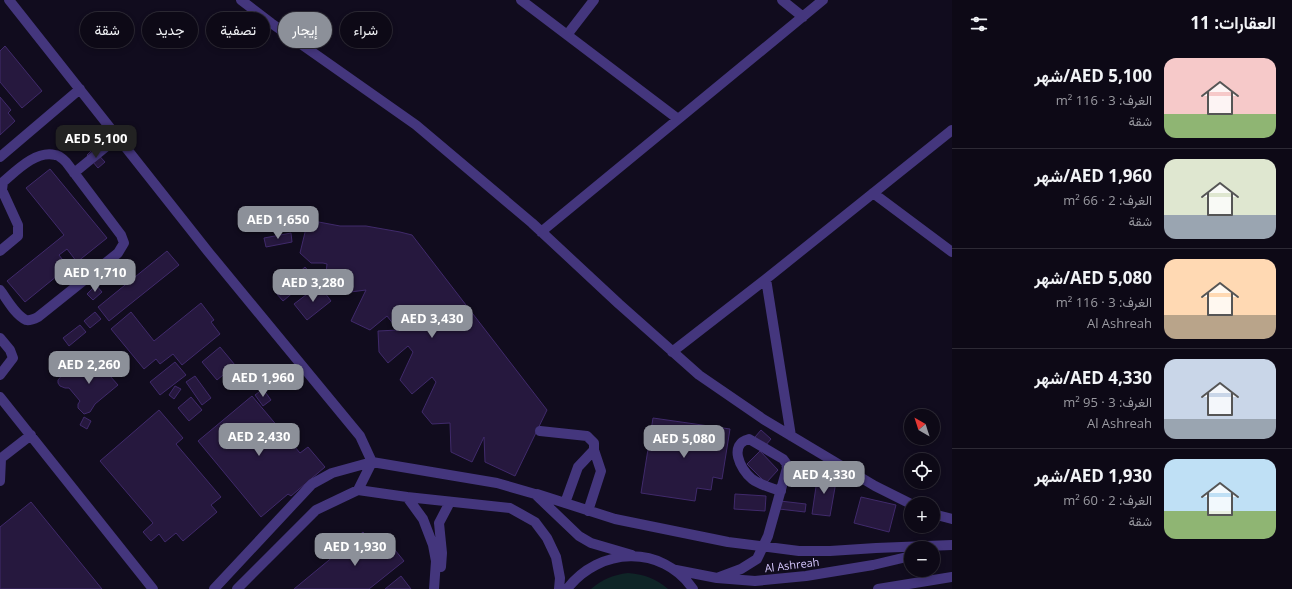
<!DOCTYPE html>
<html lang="ar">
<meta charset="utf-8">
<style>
:root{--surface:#0d0916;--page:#1b1723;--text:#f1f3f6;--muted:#9a9aa1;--line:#2d2a35;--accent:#8c9099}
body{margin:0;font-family:"Open Sans",Vazirmatn,sans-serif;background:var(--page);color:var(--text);direction:rtl;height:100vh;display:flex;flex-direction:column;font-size:15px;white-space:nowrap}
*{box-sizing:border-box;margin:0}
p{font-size:13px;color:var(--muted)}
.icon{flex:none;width:22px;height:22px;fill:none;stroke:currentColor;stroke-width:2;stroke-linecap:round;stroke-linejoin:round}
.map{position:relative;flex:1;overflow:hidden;direction:ltr}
.side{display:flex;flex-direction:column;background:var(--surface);width:340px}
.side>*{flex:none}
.top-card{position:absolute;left:12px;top:12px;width:380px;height:36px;direction:rtl;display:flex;gap:8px}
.needle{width:26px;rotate:321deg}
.fabs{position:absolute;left:904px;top:409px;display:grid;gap:8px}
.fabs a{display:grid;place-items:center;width:36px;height:36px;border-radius:50%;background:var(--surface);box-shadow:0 2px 6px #0003,0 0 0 1px var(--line);font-size:20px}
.price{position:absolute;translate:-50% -34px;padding:0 9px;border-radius:8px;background:var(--accent);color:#fff;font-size:13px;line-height:26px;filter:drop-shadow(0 1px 2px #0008)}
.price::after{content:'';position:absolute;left:50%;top:24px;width:12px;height:9px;margin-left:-6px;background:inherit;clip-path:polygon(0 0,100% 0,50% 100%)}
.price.active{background:#222;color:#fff}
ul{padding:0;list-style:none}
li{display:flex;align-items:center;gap:12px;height:100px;padding:0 16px}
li+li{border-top:1px solid var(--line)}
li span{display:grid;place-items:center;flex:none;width:112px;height:80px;border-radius:12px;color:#555}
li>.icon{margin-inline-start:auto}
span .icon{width:48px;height:48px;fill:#fffc;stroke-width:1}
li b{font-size:17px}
h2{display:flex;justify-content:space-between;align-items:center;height:48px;padding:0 16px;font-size:17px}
.chip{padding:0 14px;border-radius:18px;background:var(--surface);box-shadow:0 2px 6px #0003,0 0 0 1px var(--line);font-size:14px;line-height:36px}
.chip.active{background:var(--accent);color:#fff}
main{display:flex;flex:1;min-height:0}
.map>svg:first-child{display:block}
.green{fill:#0f2527}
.building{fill:#26183e;stroke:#402a6b}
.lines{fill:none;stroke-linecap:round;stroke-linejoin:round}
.minor{stroke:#44367d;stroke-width:10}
.labels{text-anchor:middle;stroke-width:3;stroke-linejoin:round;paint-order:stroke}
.street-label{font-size:11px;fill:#d7c8ff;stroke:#110c1e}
</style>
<main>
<section class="side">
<h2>العقارات: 11<svg class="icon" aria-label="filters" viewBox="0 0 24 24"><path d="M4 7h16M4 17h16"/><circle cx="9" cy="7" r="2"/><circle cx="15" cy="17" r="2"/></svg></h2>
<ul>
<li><span style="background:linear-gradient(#f6c9c9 70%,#8fb573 0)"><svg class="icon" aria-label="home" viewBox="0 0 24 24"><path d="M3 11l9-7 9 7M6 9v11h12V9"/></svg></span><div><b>AED 5,100/شهر</b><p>الغرف: 3 · 116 m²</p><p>شقة</p></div></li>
<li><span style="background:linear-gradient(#dfe7d0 70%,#9aa5b1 0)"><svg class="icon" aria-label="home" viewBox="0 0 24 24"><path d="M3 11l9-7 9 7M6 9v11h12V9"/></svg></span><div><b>AED 1,960/شهر</b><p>الغرف: 2 · 66 m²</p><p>شقة</p></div></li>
<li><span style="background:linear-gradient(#ffd9b3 70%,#b9a48a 0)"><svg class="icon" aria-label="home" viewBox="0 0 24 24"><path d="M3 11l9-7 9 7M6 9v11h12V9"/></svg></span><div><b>AED 5,080/شهر</b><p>الغرف: 3 · 116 m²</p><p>Al Ashreah</p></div></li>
<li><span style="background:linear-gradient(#c9d6e8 75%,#9aa5b1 0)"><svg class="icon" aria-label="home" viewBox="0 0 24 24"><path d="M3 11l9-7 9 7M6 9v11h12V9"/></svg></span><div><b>AED 4,330/شهر</b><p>الغرف: 3 · 95 m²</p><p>Al Ashreah</p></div></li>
<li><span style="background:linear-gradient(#bfe0f5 65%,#8fb573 0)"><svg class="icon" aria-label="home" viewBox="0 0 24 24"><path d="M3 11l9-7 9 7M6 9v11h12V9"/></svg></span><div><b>AED 1,930/شهر</b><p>الغرف: 2 · 60 m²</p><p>شقة</p></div></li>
</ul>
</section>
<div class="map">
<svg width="952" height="589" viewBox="0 0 952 589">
<rect width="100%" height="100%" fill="#110c1e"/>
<!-- green -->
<path class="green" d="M628 573C646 575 655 578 668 589H591C603 579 613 575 628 573Z"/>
<!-- building -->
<path class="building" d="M5 46 42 91 22 108 0 82V51Z
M0 97 11 110 8 113 15 121 0 135Z
M93 149 105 162 98 168 87 155Z
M50 169 107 238 77 262 67 249 59 255 68 267 25 302 7 281 64 235 26 188Z
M308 220 340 226H366L400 232 412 235 547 410 515 476 485 462 484 437 472 462 451 452 450 423 432 424 422 412 436 382 432 377 412 394 400 380 413 352 408 346 388 363 379 352 378 331 398 330 387 316 370 330 351 321 366 290 335 294 325 283 327 264 323 263H311L300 253Z
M291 233 292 242 266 247 264 238Z
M167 251 179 265 109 321 98 307Z
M305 267 313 276 283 301 276 293Z
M96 285 102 292 93 300 87 294Z
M319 285 331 301 307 320 294 304Z
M201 303 214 320 211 322 220 334 182 365 173 354 160 364 156 359 144 369 111 329 131 312 154 341Z
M95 312 101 319 90 328 84 321Z
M80 325 86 332 69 346 63 338Z
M220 347 235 365 217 380 202 362Z
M94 358 118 385 95 404 90 412 84 414 78 408V404L80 401 69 388H65L60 386 58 383V380L64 373 67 374 70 376Z
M175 362 186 375 160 395 150 382Z
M195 376 211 398 202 405 186 382Z
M175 386 181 389 174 399 169 395Z
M263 389 271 400 263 406 255 395Z
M252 396 300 453 308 447 325 467 291 496 288 494 261 517 198 441Z
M191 397 202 410 189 421 178 408Z
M159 410 183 438 176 444 221 497 211 505 217 512 183 541 176 533 165 542 159 534 151 541 143 532 153 523 100 461Z
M84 417 91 421 87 429 80 425Z
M653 418 730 429 722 479 713 477 711 490 697 488 695 501 641 493Z
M761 430 771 439 765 446 755 437Z
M760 451 778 470 766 483 747 464Z
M818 473 837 476 830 516 812 514Z
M735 494 766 496 765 511 734 509Z
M861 497 896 505 889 532 854 523Z
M780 501 806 504 805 512 779 509Z
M31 502 102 589H0V527Z
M363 532 376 548 386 539 404 561 369 589H294Z
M401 576 411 589H385Z"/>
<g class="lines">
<!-- minor -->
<path class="minor" d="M9 0 210 254 360 436 372 462 358 490
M241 0 271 23 416 125 532 223 619 304 699 375 763 419 875 486 911 504
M521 0 678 119
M782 0 803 17
M567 35 594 0
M0 157 80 89
M74 173 118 137
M873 193 952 252
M541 232 823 0
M0 251 18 236V225L2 190 3 182C16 171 36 150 55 155 59 155 63 159 66 162L121 235 124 243 118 253 38 317C34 319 30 321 26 320 15 315 7 299 0 290
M766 279 791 436
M0 338 10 350 13 358 0 375
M672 352 766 279 952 130
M0 397 153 589
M540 431 587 436 594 443V450L601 471 588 511
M0 459 31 435
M0 481 1 459
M537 494 615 519 728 542 799 551H830L876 548 952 545
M407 497 423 519 433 545 436 561 434 589
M565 503 578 467 594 450
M933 514 952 519
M441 567 442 553 439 523 450 502
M676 570 717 578 755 581 806 576 873 565 911 556
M717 578 741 569 757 559 768 536 787 468 786 463 783 459 749 439C728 444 740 469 752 479 760 485 771 488 781 491
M214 589 312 484 332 473 372 462 497 483 535 494 579 536 591 543 632 555
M237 589 316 510 358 490 407 497 510 508 535 522 547 538 556 557 560 578 559 589
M567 589C599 547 662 544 693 589
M878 589 952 577"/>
</g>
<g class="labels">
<!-- street labels -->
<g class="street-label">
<text transform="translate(792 565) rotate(-7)" y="4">Al Ashreah</text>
</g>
</g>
</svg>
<div class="fabs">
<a><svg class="needle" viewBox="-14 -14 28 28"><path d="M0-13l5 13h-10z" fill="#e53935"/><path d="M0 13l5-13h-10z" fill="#9a9aa1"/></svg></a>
<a><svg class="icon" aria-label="locate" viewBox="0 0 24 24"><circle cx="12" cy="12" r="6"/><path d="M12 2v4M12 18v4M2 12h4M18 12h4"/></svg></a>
<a>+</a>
<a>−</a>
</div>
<b class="price active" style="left:96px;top:159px">AED 5,100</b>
<b class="price" style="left:278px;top:240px">AED 1,650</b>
<b class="price" style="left:95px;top:293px">AED 1,710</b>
<b class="price" style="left:313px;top:303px">AED 3,280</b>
<b class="price" style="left:432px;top:339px">AED 3,430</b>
<b class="price" style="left:89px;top:385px">AED 2,260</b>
<b class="price" style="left:263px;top:398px">AED 1,960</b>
<b class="price" style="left:259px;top:457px">AED 2,430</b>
<b class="price" style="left:684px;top:459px">AED 5,080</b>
<b class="price" style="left:824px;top:495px">AED 4,330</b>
<b class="price" style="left:355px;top:567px">AED 1,930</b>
<div class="top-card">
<a class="chip">شراء</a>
<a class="chip active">إيجار</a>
<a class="chip">تصفية</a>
<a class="chip">جديد</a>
<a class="chip">شقة</a>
</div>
</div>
</main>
